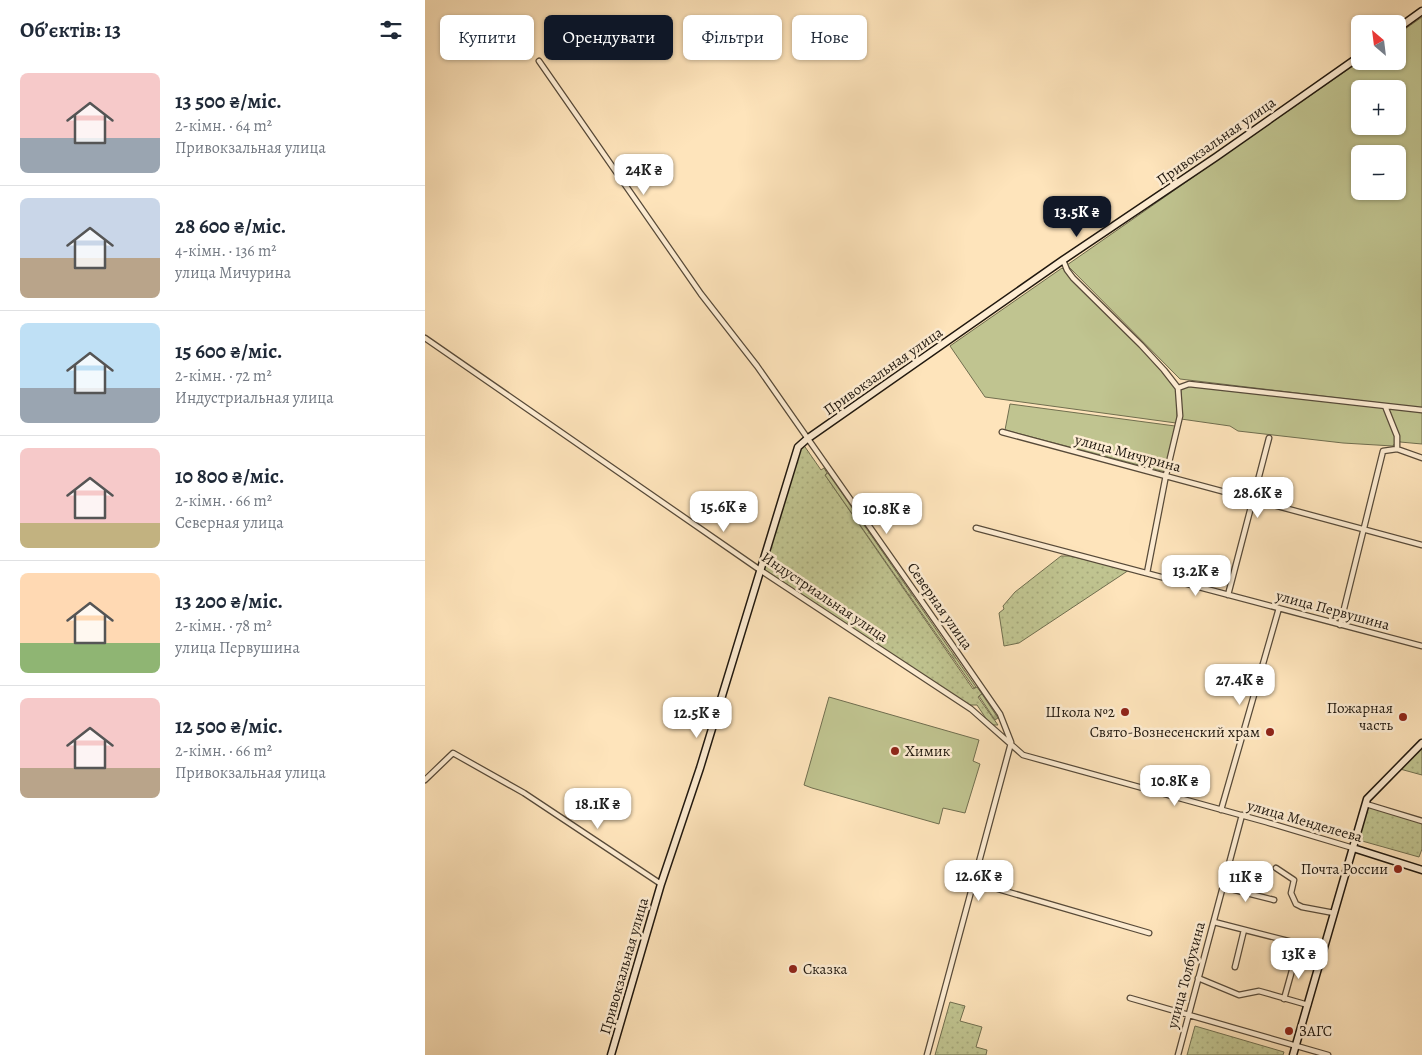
<!DOCTYPE html>
<html lang="uk">
<meta charset="utf-8">
<style>
:root{--surface:#fff;--page:#f6f6f7;--text:#1f2937;--muted:#747a83;--line:#e0e1e3;--accent:#111827}
body{margin:0;font-family:Alegreya,serif;background:var(--page);color:var(--text);height:100vh;display:flex;flex-direction:column;font-size:19px;white-space:nowrap}
*{box-sizing:border-box;margin:0}
p{font-size:16px;color:var(--muted)}
.icon{flex:none;width:28px;height:28px;fill:none;stroke:currentColor;stroke-width:2;stroke-linecap:round;stroke-linejoin:round}
.map{position:relative;flex:1;overflow:hidden}
.details{display:flex;flex-direction:column;background:var(--surface);width:425px}
.details>*{flex:none}
.top-card{position:absolute;left:15px;top:15px;width:475px;height:45px;display:flex;gap:10px}
.needle{width:32px;rotate:332deg}
.tools{position:absolute;left:926px;top:15px;display:grid;gap:10px}
.tools a{display:grid;place-items:center;width:55px;height:55px;border-radius:8px;background:var(--surface);box-shadow:0 1px 4px #0004;font-size:25px}
.price{position:absolute;translate:-50% -42px;padding:0 11px;border-radius:10px;background:#fff;color:#222;font-size:16px;line-height:32px;filter:drop-shadow(0 1px 2px #0008)}
.price::after{content:'';position:absolute;left:50%;top:30px;width:15px;height:11px;margin-left:-8px;background:inherit;clip-path:polygon(0 0,100% 0,50% 100%)}
.price.active{background:var(--accent);color:#fff}
ul{padding:0;list-style:none}
li{display:flex;align-items:center;gap:15px;height:125px;padding:0 20px}
li+li{border-top:1px solid var(--line)}
li span{display:grid;place-items:center;flex:none;width:140px;height:100px;border-radius:8px;color:#555}
li>.icon{margin-inline-start:auto}
span .icon{width:60px;height:60px;fill:#fffc;stroke-width:1}
li b{font-size:21px}
h2{display:flex;justify-content:space-between;align-items:center;height:60px;padding:0 20px;font-size:21px}
.tag{padding:0 18px;border-radius:8px;background:var(--surface);box-shadow:0 1px 4px #0004;font-size:18px;line-height:45px}
.tag.active{background:var(--accent);color:#fff}
main{display:flex;flex:1;min-height:0}
.map>svg:first-child{display:block}
.grass{fill:url(#grass-dots);stroke:#706e4f}
.forest{fill:url(#forest-firs);stroke:#706e4f}
.garden{fill:#c0c490;stroke:#706e4f;fill-rule:evenodd}
.lines{fill:none;stroke-linecap:round;stroke-linejoin:round}
.street-casing{stroke:#574a39;stroke-width:7}
.secondary-casing{stroke:#1f170e;stroke-width:9}
.street{stroke:#feedd3;stroke-width:4.5}
.secondary{stroke:#feedd3;stroke-width:6}
.poi-dot{fill:#8f2418;stroke:#feedd3;stroke-width:2}
.labels{text-anchor:middle;stroke-width:5;stroke-linejoin:round;paint-order:stroke}
.street-label{font-size:15px;fill:#1f170e;stroke:#feedd3}
.poi-label{font-size:15px;fill:#1f170e;stroke:#feedd3;text-anchor:end}
</style>
<main>
<section class="details">
<h2>Об’єктів: 13<svg class="icon" aria-label="filters" viewBox="0 0 24 24"><path d="M4 7h16M4 17h16"/><circle cx="9" cy="7" r="2"/><circle cx="15" cy="17" r="2"/></svg></h2>
<ul>
<li><span style="background:linear-gradient(#f6c9c9 65%,#9aa5b1 0)"><svg class="icon" aria-label="home" viewBox="0 0 24 24"><path d="M3 11l9-7 9 7M6 9v11h12V9"/></svg></span><div><b>13 500 ₴/міс.</b><p>2-кімн. · 64 m²</p><p>Привокзальная улица</p></div></li>
<li><span style="background:linear-gradient(#c9d6e8 60%,#b9a48a 0)"><svg class="icon" aria-label="home" viewBox="0 0 24 24"><path d="M3 11l9-7 9 7M6 9v11h12V9"/></svg></span><div><b>28 600 ₴/міс.</b><p>4-кімн. · 136 m²</p><p>улица Мичурина</p></div></li>
<li><span style="background:linear-gradient(#bfe0f5 65%,#9aa5b1 0)"><svg class="icon" aria-label="home" viewBox="0 0 24 24"><path d="M3 11l9-7 9 7M6 9v11h12V9"/></svg></span><div><b>15 600 ₴/міс.</b><p>2-кімн. · 72 m²</p><p>Индустриальная улица</p></div></li>
<li><span style="background:linear-gradient(#f6c9c9 75%,#c2b280 0)"><svg class="icon" aria-label="home" viewBox="0 0 24 24"><path d="M3 11l9-7 9 7M6 9v11h12V9"/></svg></span><div><b>10 800 ₴/міс.</b><p>2-кімн. · 66 m²</p><p>Северная улица</p></div></li>
<li><span style="background:linear-gradient(#ffd9b3 70%,#8fb573 0)"><svg class="icon" aria-label="home" viewBox="0 0 24 24"><path d="M3 11l9-7 9 7M6 9v11h12V9"/></svg></span><div><b>13 200 ₴/міс.</b><p>2-кімн. · 78 m²</p><p>улица Первушина</p></div></li>
<li><span style="background:linear-gradient(#f6c9c9 70%,#b9a48a 0)"><svg class="icon" aria-label="home" viewBox="0 0 24 24"><path d="M3 11l9-7 9 7M6 9v11h12V9"/></svg></span><div><b>12 500 ₴/міс.</b><p>2-кімн. · 66 m²</p><p>Привокзальная улица</p></div></li>
</ul>
</section>
<div class="map">
<svg width="997" height="1055" viewBox="0 0 997 1055">
<defs>
<pattern id="grass-dots" width="8" height="8" patternUnits="userSpaceOnUse" patternTransform="scale(1.25)"><rect width="8" height="8" fill="#c0c490"/><path d="M2 2h.1M6 6h.1" fill="none" stroke="#a5a87b" stroke-width="1.8" stroke-linecap="round"/></pattern>
<pattern id="forest-firs" width="22" height="20" patternUnits="userSpaceOnUse" patternTransform="scale(1.25)"><rect width="22" height="20" fill="#c0c490"/><path d="M5 1l3.5 6h-7zM16 11l3.5 6h-7z" fill="#a5a87b"/></pattern>
</defs>
<rect width="100%" height="100%" fill="#fee4bb"/>
<filter id="stains"><feTurbulence type="fractalNoise" baseFrequency=".004" numOctaves="4"/><feColorMatrix values="0 0 0 0 .2 0 0 0 0 .09 0 0 0 0 .02 0 0 0 .5 -.17"/></filter>
<radialGradient id="worn" r=".72"><stop offset=".6" stop-color="#630" stop-opacity="0"/><stop offset="1" stop-color="#630" stop-opacity=".3"/></radialGradient>
<!-- grass -->
<path class="grass" d="M378 444 396 470 399 468 402 473 400 475 548 689 552 687 557 694 553 697 573 725H568L562 720 552 705H543L532 699 339 569 374 449Z
M636 556H645L704 570 594 643 579 646 574 613 579 609 578 606 590 592Z
M997 747V775L975 769Z
M941 804 997 821V849L994 857 930 839Z
M525 1002 540 1006 535 1021 557 1027 551 1047 562 1050 561 1055H510Z
M770 1026 859 1052 858 1055H762Z"/>
<!-- forest -->
<path class="forest" d="M403 473 551 687 549 688 400 475Z
M557 694 573 718 570 720 554 696Z"/>
<!-- garden -->
<path class="garden" d="M997 17V408L755 379 642 265 935 61H972L973 34ZM935 89H972V126H935ZM935 154H972V191H935Z
M637 268 715 347 751 388 752 417 751 423 560 397 525 346Z
M763 386 959 408 968 428 971 441 968 446 918 443 813 431 805 426 756 419V389Z
M585 404 750 426 740 472 580 430Z
M964 408 997 411V444L975 442 963 411Z
M404 697 554 740 548 761 555 764 540 813 518 808 514 824 387 788 379 785Z"/>
<g class="lines">
<defs>
<path id="street" d="M114 61 276 294 332 366 528 646 575 714 586 742
M638 260 642 270 648 278 716 345 739 370 753 388 755 416 741 475 722 573
M0 338 335 570 546 709 598 755 841 822 928 848
M753 388 764 384 997 410
M960 406 972 436V449
M577 432 997 545
M551 528 997 646
M803 595 844 438
M915 625 958 451 972 449 997 458
M0 780 28 753 99 793 236 884
M941 804 997 821
M796 810 854 608
M851 868 869 880 866 893 871 904 877 907 909 913
M549 882 724 933
M798 887 849 900
M789 922 899 950
M810 967 819 930
M773 978 814 995 834 991 883 1005
M705 998 903 1055
M859 999 871 956
M502 1055 586 743
M753 1055 817 815"/>
<path id="secondary" d="M972 29 997 11
M928 848 997 870
M186 1055 236 884 275 768 373 447 382 439 638 260 791 157 935 56
M868 1055 942 799 997 743"/>
</defs>
<!-- street casing -->
<use href="#street" class="street-casing"/>
<!-- secondary casing -->
<use href="#secondary" class="secondary-casing"/>
<!-- street -->
<use href="#street" class="street"/>
<!-- secondary -->
<use href="#secondary" class="secondary"/>
</g>
<!-- markers -->
<g class="poi-dot">
<circle cx="700" cy="712" r="5"/>
<circle cx="978" cy="717" r="5"/>
<circle cx="845" cy="732" r="5"/>
<circle cx="470" cy="751" r="5"/>
<circle cx="973" cy="869" r="5"/>
<circle cx="368" cy="969" r="5"/>
<circle cx="864" cy="1031" r="5"/>
</g>
<g class="labels">
<!-- street labels -->
<g class="street-label">
<text transform="translate(791 141) rotate(-35)" y="5">Привокзальная улица</text>
<text transform="translate(458 371) rotate(-35)" y="5">Привокзальная улица</text>
<text transform="translate(703 453) rotate(15)" y="5">улица Мичурина</text>
<text transform="translate(400 597) rotate(34)" y="5">Индустриальная улица</text>
<text transform="translate(515 606) rotate(55)" y="5">Северная улица</text>
<text transform="translate(908 610) rotate(15)" y="5">улица Первушина</text>
<text transform="translate(880 821) rotate(16)" y="5">улица Менделеева</text>
<text transform="translate(199 966) rotate(-74)" y="5">Привокзальная улица</text>
<text transform="translate(761 975) rotate(-75)" y="5">улица Толбухина</text>
</g>
<!-- poi labels -->
<g class="poi-label">
<text x="968" y="713">Пожарная<tspan x="968" dy="17">часть</tspan></text>
<text x="690" y="717">Школа №2</text>
<text x="835" y="737">Свято-Вознесенский храм</text>
<text x="480" y="756" text-anchor="start">Химик</text>
<text x="963" y="874">Почта России</text>
<text x="378" y="974" text-anchor="start">Сказка</text>
<text x="874" y="1036" text-anchor="start">ЗАГС</text>
</g>
</g>
<rect width="100%" height="100%" filter="url(#stains)"/>
<rect width="100%" height="100%" fill="url(#worn)"/>
</svg>
<div class="tools">
<a><svg class="needle" viewBox="-14 -14 28 28"><path d="M0-13l5 13h-10z" fill="#e53935"/><path d="M0 13l5-13h-10z" fill="#747a83"/></svg></a>
<a>+</a>
<a>−</a>
</div>
<b class="price" style="left:219px;top:196px">24K ₴</b>
<b class="price active" style="left:652px;top:238px">13.5K ₴</b>
<b class="price" style="left:833px;top:519px">28.6K ₴</b>
<b class="price" style="left:299px;top:533px">15.6K ₴</b>
<b class="price" style="left:462px;top:535px">10.8K ₴</b>
<b class="price" style="left:771px;top:597px">13.2K ₴</b>
<b class="price" style="left:815px;top:706px">27.4K ₴</b>
<b class="price" style="left:272px;top:739px">12.5K ₴</b>
<b class="price" style="left:750px;top:807px">10.8K ₴</b>
<b class="price" style="left:173px;top:830px">18.1K ₴</b>
<b class="price" style="left:554px;top:902px">12.6K ₴</b>
<b class="price" style="left:821px;top:903px">11K ₴</b>
<b class="price" style="left:874px;top:980px">13K ₴</b>
<div class="top-card">
<a class="tag">Купити</a>
<a class="tag active">Орендувати</a>
<a class="tag">Фільтри</a>
<a class="tag">Нове</a>
</div>
</div>
</main>
